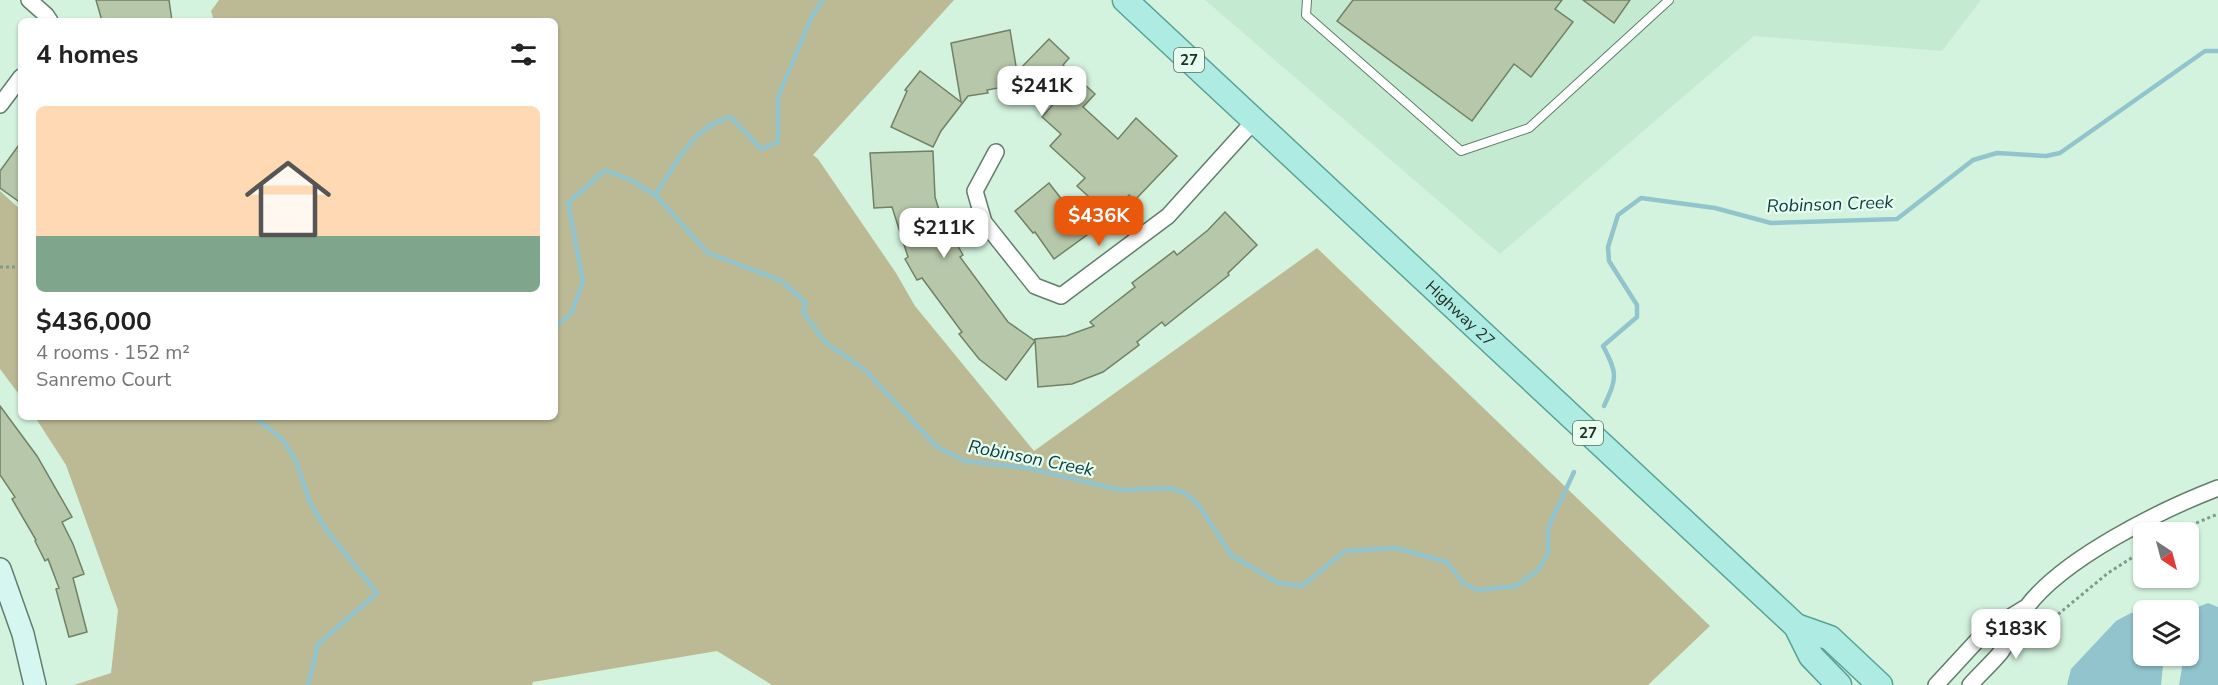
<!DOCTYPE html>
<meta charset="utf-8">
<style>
:root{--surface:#fff;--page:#f2f2f2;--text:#222;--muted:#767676;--line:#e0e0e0;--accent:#ea580c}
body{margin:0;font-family:"Nunito Sans",sans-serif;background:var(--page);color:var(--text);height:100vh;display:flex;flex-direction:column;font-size:22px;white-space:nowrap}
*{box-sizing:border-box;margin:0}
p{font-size:20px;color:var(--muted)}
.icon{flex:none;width:33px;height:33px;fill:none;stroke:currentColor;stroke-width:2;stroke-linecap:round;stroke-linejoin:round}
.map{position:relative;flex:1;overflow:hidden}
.panel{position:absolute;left:18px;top:18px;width:540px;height:402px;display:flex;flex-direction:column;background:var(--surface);border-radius:9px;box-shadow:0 2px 4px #0004}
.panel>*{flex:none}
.needle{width:39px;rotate:144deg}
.tools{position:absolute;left:2133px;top:522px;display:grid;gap:12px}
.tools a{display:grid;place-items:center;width:66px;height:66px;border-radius:9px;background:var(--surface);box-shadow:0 2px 4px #0004;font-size:30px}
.price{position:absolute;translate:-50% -51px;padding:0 14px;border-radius:12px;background:#fff;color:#222;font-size:20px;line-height:39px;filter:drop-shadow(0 2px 3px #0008)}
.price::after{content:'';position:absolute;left:50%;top:36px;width:18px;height:14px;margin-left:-9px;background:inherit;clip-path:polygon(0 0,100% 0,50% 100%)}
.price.active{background:var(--accent);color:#fff}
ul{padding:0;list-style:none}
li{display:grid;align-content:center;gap:12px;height:318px;padding:0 18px}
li+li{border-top:2px solid var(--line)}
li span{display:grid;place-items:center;height:186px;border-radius:9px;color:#555}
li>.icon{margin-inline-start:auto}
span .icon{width:108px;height:108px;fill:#fffc;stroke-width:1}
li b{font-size:26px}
h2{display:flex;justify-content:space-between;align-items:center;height:72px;padding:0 18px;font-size:26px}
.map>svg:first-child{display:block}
.built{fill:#c4ebd2}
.green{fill:#bcba95}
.water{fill:#91c4cd}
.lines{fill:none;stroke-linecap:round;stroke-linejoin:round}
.stream{stroke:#91c4cd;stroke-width:4.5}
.building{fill:#b7c7aa;stroke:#728065;stroke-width:1.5}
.lane-casing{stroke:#617d6b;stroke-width:10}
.street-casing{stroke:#617d6b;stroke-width:18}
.secondary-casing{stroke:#617d6b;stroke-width:24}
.primary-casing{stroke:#5aa296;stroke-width:27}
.path{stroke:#829889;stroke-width:3;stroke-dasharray:3 3;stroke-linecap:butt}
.lane{stroke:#fff;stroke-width:8}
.street{stroke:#fff;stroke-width:15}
.secondary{stroke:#d6f6f1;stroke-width:21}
.primary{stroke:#aeece3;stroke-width:24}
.labels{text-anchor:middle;stroke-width:4.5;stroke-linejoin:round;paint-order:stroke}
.shield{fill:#e6ffee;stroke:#5e6d63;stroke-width:1.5}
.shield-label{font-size:15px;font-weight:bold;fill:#232f27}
.street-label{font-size:16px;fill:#232f27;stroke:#e6ffee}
.water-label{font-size:18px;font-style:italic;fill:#0b3b43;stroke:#e6ffee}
</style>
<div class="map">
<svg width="2218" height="685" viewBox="0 0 2218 685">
<rect width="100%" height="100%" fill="#d4f3df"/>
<!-- built -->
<path class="built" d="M1205 0H1981L1942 51 1754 36 1500 254Z"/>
<!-- green -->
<path class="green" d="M219 0H954L813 155 818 159 896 273 915 306 1034 451 1317 248 1710 626 1648 685H772L717 651 533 682 532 685H74L111 673 118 610 66 465 35 417H555V21H214L211 11Z
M0 191 21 210V397L0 369Z"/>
<!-- water -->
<path class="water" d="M2208 603 2218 607V685H2179L2184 656H2188L2189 624 2195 608Z
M2131 613 2143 614 2144 656H2164L2161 685H2067L2071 669 2116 621Z"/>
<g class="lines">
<!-- stream -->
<path class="stream" d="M655 195C676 164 692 126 731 117L761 149 778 142V97L812 16 823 0
M555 326 571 314 583 282 568 203 605 170 631 180 655 195 708 253 782 281 806 303 803 312 824 341 866 371 937 447 965 461 1028 468 1120 490 1169 488 1183 492 1198 504 1231 555 1278 583 1302 586 1345 551 1396 548 1447 562 1463 583 1478 590 1516 586 1539 569 1548 553V528L1574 472
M1604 406C1617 378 1618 374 1603 346L1637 317V305L1609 261 1608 247 1618 215 1641 198 1715 208 1771 223 1897 219 1973 160 1997 153 2046 156 2060 153 2205 51H2218
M254 417 282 439 295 459 311 505 327 531 377 593 318 644 308 685"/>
</g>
<!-- building -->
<path class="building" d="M96 0H169L172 21H102Z
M1353 0H1562L1555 9 1573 22 1531 77 1514 64 1472 121 1337 21Z
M1583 0H1630L1614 23Z
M1010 30 1017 72 1049 39 1069 58 1063 65 1095 94 1083 107 1118 139 1136 118 1177 156 1135 200 1129 195 1110 216 1077 186 1085 178 1050 146 1061 134 1042 117 1056 101 1036 81 987 90 988 93 968 96 941 131 933 147 891 127 907 91 905 90 920 71 961 102 951 43Z
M21 142V203L0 188V171Z
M933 151 935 197 947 236 951 234 963 255 960 257 1008 322 1035 341 1006 380 979 359 959 334 962 332 922 278 917 280 905 259 908 257 892 207 874 208 870 153Z
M1049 183 1063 201 1067 197 1091 232 1054 259 1035 232 1033 233 1015 211Z
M1225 212 1257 245 1228 273 1229 275 1165 326 1162 322 1137 342 1139 345 1103 372 1072 384 1038 387 1035 339 1066 336 1094 326 1090 322 1135 287 1132 283 1174 251 1177 255 1208 230Z
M0 406 37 456 72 517 62 522 73 544 84 574 73 578 87 632 69 637 56 589 59 588 48 559 45 561 35 541 36 540 12 499 15 497 0 475Z"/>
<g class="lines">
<defs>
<path id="lane" d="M1307 0 1306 15 1461 151 1529 128 1669 0"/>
<path id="street" d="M29 0 46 15 50 21
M0 105 21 77
M996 152 975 191 984 222 1035 286 1061 296 1168 216 1254 121
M1936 685 1984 633 2025 608
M1970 685C1980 674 1992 663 2001 652 2011 638 2016 621 2026 608 2063 558 2161 510 2218 488"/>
<path id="secondary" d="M0 569 23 634 35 685"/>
<g id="primary">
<path id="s1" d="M1125 0 1796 626 1811 656 1839 685"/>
<path d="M1796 626 1830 638 1880 685"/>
</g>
</defs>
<!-- lane casing -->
<use href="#lane" class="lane-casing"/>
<!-- street casing -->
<use href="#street" class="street-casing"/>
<!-- secondary casing -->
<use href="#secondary" class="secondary-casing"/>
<!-- primary casing -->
<use href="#primary" class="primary-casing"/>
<!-- path -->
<path class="path" d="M0 267H21
M2174 532 2218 514
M2023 647 2033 635 2108 573 2144 550"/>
<!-- lane -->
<use href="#lane" class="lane"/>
<!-- street -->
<use href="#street" class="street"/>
<!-- secondary -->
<use href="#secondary" class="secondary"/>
<!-- primary -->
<use href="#primary" class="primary"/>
</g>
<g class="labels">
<!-- shield labels -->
<g class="shield">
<rect x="1174" y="48" width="30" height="24" rx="4.5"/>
<rect x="1573" y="421" width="30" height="24" rx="4.5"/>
</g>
<g class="shield-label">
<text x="1189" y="65">27</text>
<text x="1588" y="438">27</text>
</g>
<!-- street labels -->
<g class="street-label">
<text dy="6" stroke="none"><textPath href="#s1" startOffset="459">Highway 27</textPath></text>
</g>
<!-- water labels -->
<g class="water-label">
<text transform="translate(1830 204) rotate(-2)" y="6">Robinson Creek</text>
<text transform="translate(1031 458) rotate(11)" y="6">Robinson Creek</text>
</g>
</g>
</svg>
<div class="tools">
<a><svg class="needle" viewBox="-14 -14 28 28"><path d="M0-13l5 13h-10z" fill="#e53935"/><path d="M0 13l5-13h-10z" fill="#767676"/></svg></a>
<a><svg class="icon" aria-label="layers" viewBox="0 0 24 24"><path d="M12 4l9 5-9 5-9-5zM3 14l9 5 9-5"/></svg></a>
</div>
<b class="price" style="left:1042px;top:117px">$241K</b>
<b class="price active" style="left:1099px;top:247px">$436K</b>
<b class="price" style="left:944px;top:259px">$211K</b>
<b class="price" style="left:2016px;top:660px">$183K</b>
<section class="panel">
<h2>4 homes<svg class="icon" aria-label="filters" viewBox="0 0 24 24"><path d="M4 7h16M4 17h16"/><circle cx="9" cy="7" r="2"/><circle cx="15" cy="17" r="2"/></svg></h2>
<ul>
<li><span style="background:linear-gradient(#ffd9b3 70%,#7fa58c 0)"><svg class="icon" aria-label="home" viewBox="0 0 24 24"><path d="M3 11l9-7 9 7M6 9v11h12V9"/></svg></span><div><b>$436,000</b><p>4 rooms · 152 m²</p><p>Sanremo Court</p></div></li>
</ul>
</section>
</div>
